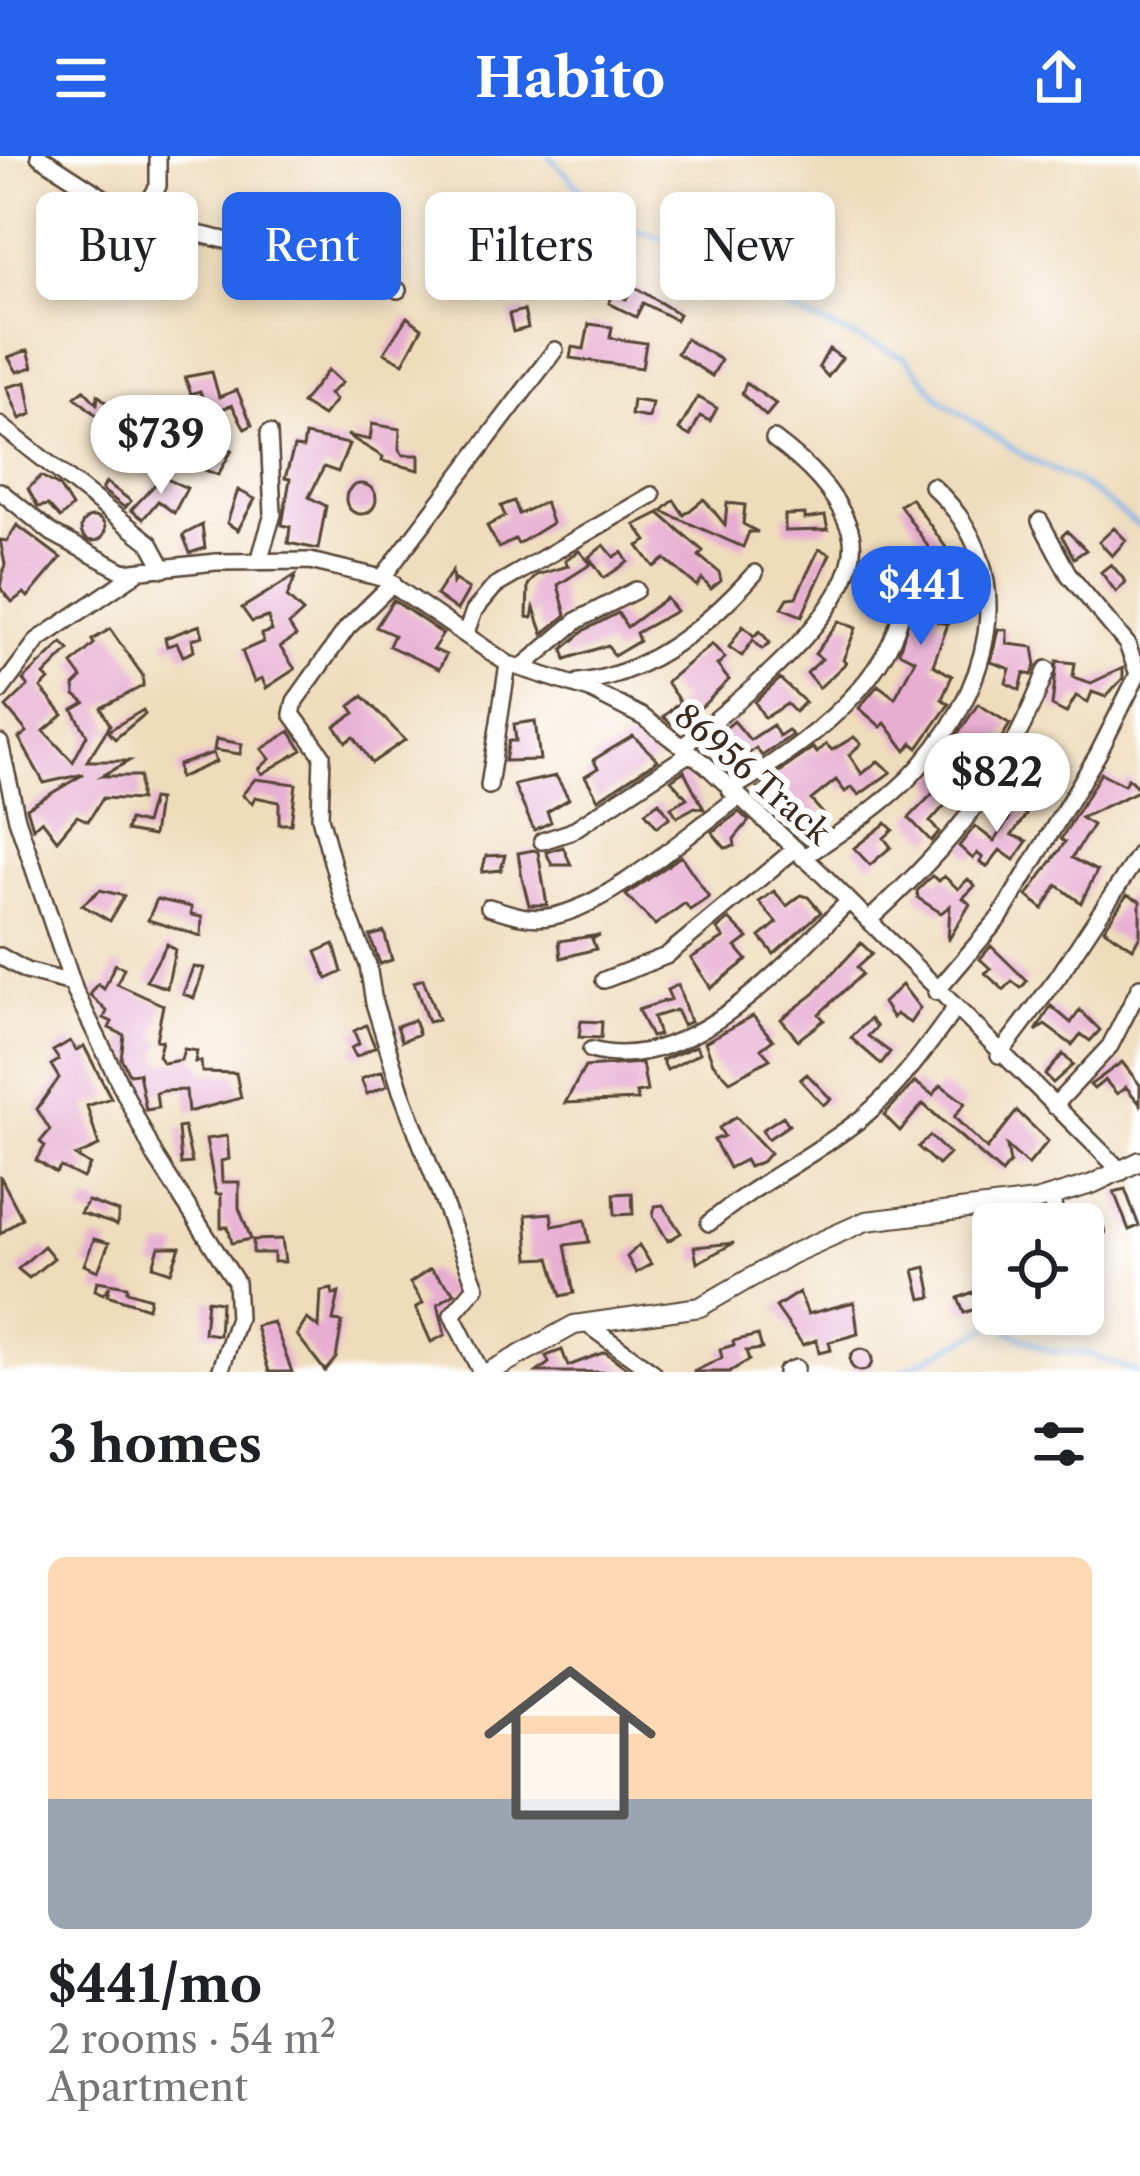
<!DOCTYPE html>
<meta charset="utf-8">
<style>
:root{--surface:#fff;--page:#f2f2f2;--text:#202124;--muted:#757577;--line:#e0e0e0;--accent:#2563eb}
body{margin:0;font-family:"Libre Caslon Text",serif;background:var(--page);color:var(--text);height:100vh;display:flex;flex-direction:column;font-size:45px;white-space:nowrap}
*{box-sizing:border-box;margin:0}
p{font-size:39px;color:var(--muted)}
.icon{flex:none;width:66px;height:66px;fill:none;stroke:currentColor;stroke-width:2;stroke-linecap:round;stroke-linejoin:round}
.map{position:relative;height:1216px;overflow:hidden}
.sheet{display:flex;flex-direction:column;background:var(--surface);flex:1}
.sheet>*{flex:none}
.guide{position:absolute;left:36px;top:36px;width:1068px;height:108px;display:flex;gap:24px}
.controls{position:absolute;left:972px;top:1047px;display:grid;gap:24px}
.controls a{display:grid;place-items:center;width:132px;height:132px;border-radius:18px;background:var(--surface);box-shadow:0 6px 18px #0003;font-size:60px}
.price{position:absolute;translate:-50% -102px;padding:0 27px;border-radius:42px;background:#fff;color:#222;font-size:39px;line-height:78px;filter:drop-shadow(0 3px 6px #0008)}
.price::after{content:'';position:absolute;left:50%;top:72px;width:36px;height:27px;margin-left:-18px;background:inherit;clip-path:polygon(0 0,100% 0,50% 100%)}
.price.on{background:var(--accent);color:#fff}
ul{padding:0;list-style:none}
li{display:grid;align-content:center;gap:24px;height:636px;padding:0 48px}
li+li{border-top:3px solid var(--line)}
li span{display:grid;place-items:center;height:372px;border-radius:18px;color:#555}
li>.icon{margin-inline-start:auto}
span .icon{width:216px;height:216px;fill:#fffc;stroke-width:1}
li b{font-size:51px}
h2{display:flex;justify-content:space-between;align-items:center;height:144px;padding:0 48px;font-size:51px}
.tag{padding:0 42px;border-radius:18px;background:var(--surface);box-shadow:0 6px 18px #0003;font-size:42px;line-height:108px}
.tag.on{background:var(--accent);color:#fff}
header{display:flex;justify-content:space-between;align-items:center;height:156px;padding:0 48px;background:var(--accent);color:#fff;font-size:54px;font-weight:800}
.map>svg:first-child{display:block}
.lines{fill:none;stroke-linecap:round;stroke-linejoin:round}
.stream{stroke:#7bb4eb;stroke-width:4.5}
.building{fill:#e7aed2}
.minor-casing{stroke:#564536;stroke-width:20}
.tertiary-casing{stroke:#564536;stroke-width:22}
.minor{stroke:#fff;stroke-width:15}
.tertiary{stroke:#fff;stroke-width:18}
.labels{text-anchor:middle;stroke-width:12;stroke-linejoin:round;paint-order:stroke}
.street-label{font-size:33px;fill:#3b2a1e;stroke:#fff}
</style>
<header><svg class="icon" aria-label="menu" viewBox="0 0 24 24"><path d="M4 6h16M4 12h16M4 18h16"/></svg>Habito<svg class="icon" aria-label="share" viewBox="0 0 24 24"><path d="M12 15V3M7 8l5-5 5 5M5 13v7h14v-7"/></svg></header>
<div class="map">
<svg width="1140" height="1216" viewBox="0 0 1140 1216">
<rect width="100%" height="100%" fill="#fff"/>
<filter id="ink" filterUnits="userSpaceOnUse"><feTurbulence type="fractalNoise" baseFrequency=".00833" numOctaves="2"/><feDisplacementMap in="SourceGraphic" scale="24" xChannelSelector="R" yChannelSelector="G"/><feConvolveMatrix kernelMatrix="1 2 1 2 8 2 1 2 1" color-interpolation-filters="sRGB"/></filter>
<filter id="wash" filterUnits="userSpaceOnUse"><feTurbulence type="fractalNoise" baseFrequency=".004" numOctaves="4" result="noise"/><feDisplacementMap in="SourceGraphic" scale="48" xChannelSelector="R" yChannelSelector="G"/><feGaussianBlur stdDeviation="2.7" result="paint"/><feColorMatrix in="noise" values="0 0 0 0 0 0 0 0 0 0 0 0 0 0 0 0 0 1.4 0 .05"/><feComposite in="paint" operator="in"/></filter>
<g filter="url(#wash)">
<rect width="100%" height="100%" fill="#efdcbb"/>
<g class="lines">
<!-- stream -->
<path class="stream" d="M549 0 613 67 711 97 794 156 906 202 942 245 1026 301 1080 327 1140 371
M901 1216 995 1168 1049 1195 1087 1198 1137 1216"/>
</g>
<g id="blocks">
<!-- building -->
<path class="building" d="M59 32 73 46 63 59 48 44Z
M374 55 399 57 398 71 390 70 388 102 379 101Z
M150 104 168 127 164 131 152 120 125 136 120 127Z
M633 130 679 158 676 164 643 147 636 161 609 147 614 137 626 143Z
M524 154 528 172 513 176 509 158Z
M407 161 422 172 403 207 384 197Z
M589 168 612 171 610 182 646 187 642 212 570 202 572 191 584 193Z
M686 183 721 204 712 220 677 197Z
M829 193 842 202 828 221 819 211Z
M28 194 33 211 17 216 8 201Z
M328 214 342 227 329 238 336 244 323 260 302 247Z
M212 216 219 241 237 234 252 269 245 273 232 249 208 258 200 235 191 238 185 221Z
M26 226 32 258 20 263 7 231Z
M746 227 776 248 766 260 742 238Z
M84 234 97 248 98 239 113 252 103 265 75 241Z
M698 241 717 252 710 265 700 260 690 280 679 274Z
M633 244 652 247 649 262 631 259Z
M372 268 400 273 399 293 403 299H419V314L382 305 383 301 347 279 370 284Z
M183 269 210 281 191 305 159 283 166 274 174 281Z
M305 279 349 288 338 316 324 311 309 341 326 350 318 393 288 387 290 371 282 369 290 323 285 322 294 291 303 292Z
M213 286 232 294 218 319 202 313Z
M41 320 59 330 72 351 60 362 48 349 38 351 28 333Z
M162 321 187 332 174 357 158 345 143 363 131 354Z
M106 326 131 345 125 352 102 334Z
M346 343a15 15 0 1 1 30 0a15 15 0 1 1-30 0Z
M238 334 255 343 238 374 227 367Z
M911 342 954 403 964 399 969 424 950 434 949 448 942 447 938 466 948 468 933 509 952 520 942 543 949 548 918 592 912 587 906 595 885 567 881 571 859 552 878 529 895 542 915 504 899 496 916 438 933 442 935 417 916 414 915 404H937L900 349Z
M704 343 725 369 727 347 745 349 743 368 758 376H749L743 391 662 355 674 344 684 359Z
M514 345 519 358 545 346 552 367 518 388 515 383 499 392 487 370 505 360 501 350Z
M659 357 703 395 699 400 719 416 721 425 711 433 702 423 697 430 665 403 654 411 638 390 647 385 635 369Z
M805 358V363L825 360 828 374 785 375V359Z
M81 373a12 12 0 1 1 24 0a12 12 0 1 1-24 0Z
M17 369 61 402 28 441 24 437 12 446 0 431 5 408 0 384 7 385Z
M202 369 205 392 190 397 183 379Z
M1114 372 1126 384 1112 400 1099 386Z
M1067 375 1086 394 1074 402 1062 380Z
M604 389 614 401 622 396 628 406 604 422 589 401Z
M819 393 830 398 802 460 782 452 788 442 796 441Z
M579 395 591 408 558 429 566 459 543 478 534 452 532 462 527 461 528 429 537 419 568 410 565 404Z
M1111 408 1126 426 1116 436 1101 416Z
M452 415 453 427 455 424 469 433 457 454 436 439Z
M296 419 287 441 303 456 289 469 296 480 280 491 295 513 266 532 262 522 254 526 242 495 263 486 262 478 272 475 268 461 252 466 242 452Z
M666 442 676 455 636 477 639 485 614 500 608 489 566 503 563 493 585 474 618 457 627 471Z
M393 444 443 478 433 493 446 499 439 513 389 490 394 479 376 471Z
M839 465 856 472 843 504 846 507 819 532 807 517 822 503 815 498Z
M200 469 203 480 192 483 194 495 183 500 177 487 167 490 165 482Z
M743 470 754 480 760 475 770 487 762 493 753 484 742 500 729 491Z
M110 473 143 520V530L101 552 110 569 87 605H129L102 620H140V644L103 642 88 665 77 660 57 684 42 664 33 672 27 652 84 618 44 627 19 582 27 576 6 551 28 530 23 524 62 487 69 494 44 519 49 524 41 532 63 559 44 575 73 606 87 579 73 554 85 547 75 539 74 530 82 522 72 508 94 488 92 484Z
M998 473 1007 474V488L1033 491 1036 509 1032 519 1024 517 1020 534 1006 527 1010 513 991 506Z
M712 488 725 502 717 509 729 524 682 570 672 568 663 561 680 546 666 526Z
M1057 505 1075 507 1073 521 1091 527 1123 512V522L1106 541 1092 536 1088 546 1076 540 1066 557 1052 550Z
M780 523 805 546 795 556 787 548 765 562 755 546Z
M363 540 405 584 372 607 354 581 346 586 335 570 355 557 350 550Z
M978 548 1010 568 969 636 960 632 930 666 939 676 931 685 909 662 938 632 930 625 946 609 941 604Z
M143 554 145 558 115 583 108 575Z
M535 565 540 604 505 605 509 585H516L514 568Z
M734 565 750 584 773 569 779 580 788 574 792 579 762 600 756 592 736 607 715 581Z
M290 575 302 594 262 618 259 613 270 603 262 593Z
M633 580 658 604 598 643 585 620 598 612 593 604Z
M854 581 861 588 849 599 862 618 878 605 891 616 859 639 852 631 845 636 836 624 811 644 827 662 805 686 757 632 813 592 817 597 826 588 832 594Z
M216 583 242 588 240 598 214 594Z
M213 597 216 606 179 622 178 609Z
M684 615 704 653 695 651 677 661 671 651 687 642 671 624Z
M1101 617 1124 629 1128 622 1140 634 1081 662 1093 669 1072 702 1097 715 1081 747 1057 729 1043 753 1027 740 1065 686 1061 683Z
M556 620 569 643 547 656 551 666 534 674 514 629Z
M255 623 296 628 291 668H279V646L255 641 252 647 242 639Z
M1000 636 1026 659 1012 679 1027 685 1014 704 1000 694 987 711 980 706 983 702 977 697 973 703 959 690 975 670 994 685 1009 663 989 650Z
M152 643 158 644 153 680 126 675 129 664 145 668Z
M659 646 670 661 657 671 645 656Z
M739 656 749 665 734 683 735 690 725 692 712 676Z
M886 667 893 674 884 682 891 691 870 709 854 692Z
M563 691 571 709H552L546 696Z
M534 694 538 696 547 749H529L522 722 518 697Z
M505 699 501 714 482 716 486 700Z
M681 700 709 741 690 754 685 747 655 769 626 739Z
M932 720 939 725 944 720 958 733 968 723 975 730 963 742 970 748 948 785 950 750 941 757 918 742 917 735Z
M100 734 124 740 110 765 82 749Z
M774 735 787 750 801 739 808 741 821 756 774 798 760 781 777 767 759 746Z
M1127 739 1140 745V779L1133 792 1104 773Z
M157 743 191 751V759L202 761 201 780 148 764Z
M729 763 748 782 736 791 747 804 711 832 691 802 724 782 717 773Z
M384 776 392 804 380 808 370 780Z
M600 779 592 783 596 793 561 802 559 785Z
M861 787 872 798 857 811 862 818 819 858 824 864 798 884 781 863 814 838Z
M167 788 175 794 167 832 146 825Z
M334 788 342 816 327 823 316 796Z
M991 790 1027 825 1021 832 1012 825 1004 834 985 817 991 813 980 803Z
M115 808 124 812 117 828 163 849 156 884 162 885 158 900 163 907 181 904 184 893 197 895 195 906 201 905 202 916 236 917 241 942 188 956 186 934 162 935 156 937 158 952 146 954 139 917 129 918 121 902 124 879 109 872 112 866 104 862 107 855 90 839 98 828 104 833Z
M193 811 204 812 194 842 183 838Z
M423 823 438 864 428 866 414 826Z
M678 829 690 866 683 869 676 854 653 861 659 879 651 881 638 854 671 843 667 834Z
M902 829 920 852 910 867 896 858 893 862 883 847Z
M1051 850 1071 867 1080 854 1100 874 1090 885 1081 878 1072 889 1045 869 1036 875Z
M753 860 773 884 761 893 770 903 730 925 713 907 705 886Z
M870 863 877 871 868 880 890 896 881 908 851 882Z
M414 864 419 878 402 885 397 870Z
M581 865 602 866 601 882 579 881Z
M366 869 375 891 356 901 351 892 359 888 354 875Z
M70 885 76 894 84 890 111 942 87 950 99 990 76 1000 90 1009 83 1022 61 1011 56 1017 36 1004 45 990 40 986 50 974 37 953 59 922 51 909 59 904 53 895Z
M696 890 700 897 667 914 662 904Z
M1063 898 1073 909 1053 927 1045 919Z
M1122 906 1140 929V948L1126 931 1117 938 1105 924 1094 933 1090 929Z
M642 907 647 935 636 937 638 944 565 947 585 911Z
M382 915 387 930 367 938 361 923Z
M807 918 831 943 823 949 800 924Z
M915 926 933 939 941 929 965 947 954 961 987 993 1017 955 1048 985 1028 1009 1007 990 1010 1007 1002 1017 923 948 900 975 884 959Z
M783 960 789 969 768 983 762 974Z
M736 961 770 997 763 1005 749 1011 745 1004 729 1012 714 984 724 980 719 972Z
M184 971 192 1007 181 1008 178 972Z
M227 980 229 1003 221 1005 222 1026H239V1052L251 1083 232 1087 228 1071H221V1038H216L206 983Z
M930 980 949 998 938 1009 918 991Z
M0 1020 22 1062 0 1078Z
M1125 1033 1139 1070 1129 1074 1114 1036Z
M632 1037 633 1058 615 1059 614 1038Z
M88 1045 119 1056 117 1069 80 1057Z
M663 1049 681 1077 668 1085 653 1060 655 1050Z
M551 1057 553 1070 585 1064 589 1086 565 1089 574 1137 561 1140 550 1102 529 1103 526 1059Z
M1101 1062 1105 1077 1089 1082 1084 1066Z
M94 1083 109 1087 98 1115 84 1109Z
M282 1083 285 1106H274V1097H253V1084Z
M734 1087 697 1107 694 1091Z
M639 1089 651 1108 636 1117 627 1101Z
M44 1090 54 1102 29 1122 18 1113Z
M159 1091H180L171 1116 153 1110Z
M926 1111 932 1141 921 1143 914 1114Z
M1096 1111 1100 1132 1083 1133V1117Z
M430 1113 455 1137 438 1148 445 1179 431 1186 416 1152 423 1147 410 1127Z
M97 1125 127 1130V1135L150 1142 148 1152 107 1139 110 1130 103 1138 95 1134Z
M332 1133 333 1139 339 1137 333 1165 342 1166 336 1202 325 1215 297 1179 307 1163 319 1172 321 1135Z
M799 1136 808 1158 854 1146 858 1178 829 1186 831 1194 819 1197 816 1184 803 1189 776 1151Z
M973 1136 980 1151 964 1157 958 1142Z
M207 1144 221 1146 219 1179 204 1177Z
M273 1166 280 1183 292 1216H269L256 1170Z
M758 1179 762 1193 746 1195 749 1204 729 1216H693L722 1202 720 1193 734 1189 733 1185Z
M850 1204a11 11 0 1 1 22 0a11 11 0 1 1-22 0Z
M562 1194 568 1210 605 1196 632 1216H537L549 1207 546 1200Z"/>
</g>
</g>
<g filter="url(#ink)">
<use href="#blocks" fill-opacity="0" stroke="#564536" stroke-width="3"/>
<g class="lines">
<defs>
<path id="minor" d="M39 0 138 64 306 103 398 134
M138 64 158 30V0
M0 269 150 387 164 413
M0 335 52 377 124 416 216 406 310 405 382 422 508 508 590 534 643 561 706 609 824 720 1122 1016
M259 405 273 358 269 277
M382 422 555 194
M393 427 347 472 295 545 292 558 322 599 320 661 342 742 368 809 374 847 401 935 476 1131 452 1159 481 1216
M465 479 474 455 495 430 652 339
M521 512 578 464 636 434
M579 526C649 519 710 467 755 417
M0 535 38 484 137 417
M0 587 17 663 75 835 155 1000 236 1126 238 1162 220 1216
M682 591C729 552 873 445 850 374 836 335 806 307 774 283
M489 630 508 508
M730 634C805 590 917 511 904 411
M542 685 570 676 690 597
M803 702C839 677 876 654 907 624 988 542 1028 417 932 330
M489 751C511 758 531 765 554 760 613 747 688 677 738 642
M868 765C957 683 1003 627 1047 513
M0 800 26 815 72 827
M604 824 666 800 794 694
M936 836 1000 761 1098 598 1138 518 1127 488 1069 419 1040 365
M591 894C689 921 787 806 849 745
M999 899 1058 821 1140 697
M1054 950 1110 890 1140 831
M1052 1040 1056 1068
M709 1067C759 1025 815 1000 863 961 899 931 927 891 954 854
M585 1167 653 1216
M786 1216 796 1212"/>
<path id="tertiary" d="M489 1216 574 1169 700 1151 792 1098 866 1065 1035 1045 1092 1028 1140 1005"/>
</defs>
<!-- minor casing -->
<use href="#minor" class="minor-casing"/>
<!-- tertiary casing -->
<use href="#tertiary" class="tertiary-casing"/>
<!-- minor -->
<use href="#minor" class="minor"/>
<!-- tertiary -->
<use href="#tertiary" class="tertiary"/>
</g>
</g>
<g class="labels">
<!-- street labels -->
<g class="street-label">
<text transform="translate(753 618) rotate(41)" y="12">86956 Track</text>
</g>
</g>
</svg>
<div class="controls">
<a><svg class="icon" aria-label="locate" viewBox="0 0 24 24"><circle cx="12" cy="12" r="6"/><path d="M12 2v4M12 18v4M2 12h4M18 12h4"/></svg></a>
</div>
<b class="price" style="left:161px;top:341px">$739</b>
<b class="price on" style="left:921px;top:492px">$441</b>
<b class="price" style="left:997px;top:679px">$822</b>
<div class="guide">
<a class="tag">Buy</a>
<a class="tag on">Rent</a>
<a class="tag">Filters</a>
<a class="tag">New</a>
</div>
</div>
<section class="sheet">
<h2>3 homes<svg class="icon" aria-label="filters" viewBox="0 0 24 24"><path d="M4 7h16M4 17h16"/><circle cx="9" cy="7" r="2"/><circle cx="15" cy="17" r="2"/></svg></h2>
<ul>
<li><span style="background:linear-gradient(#ffd9b3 65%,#9aa5b1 0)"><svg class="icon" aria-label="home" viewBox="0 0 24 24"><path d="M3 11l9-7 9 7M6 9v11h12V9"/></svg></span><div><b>$441/mo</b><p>2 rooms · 54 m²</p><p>Apartment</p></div></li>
</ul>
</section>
